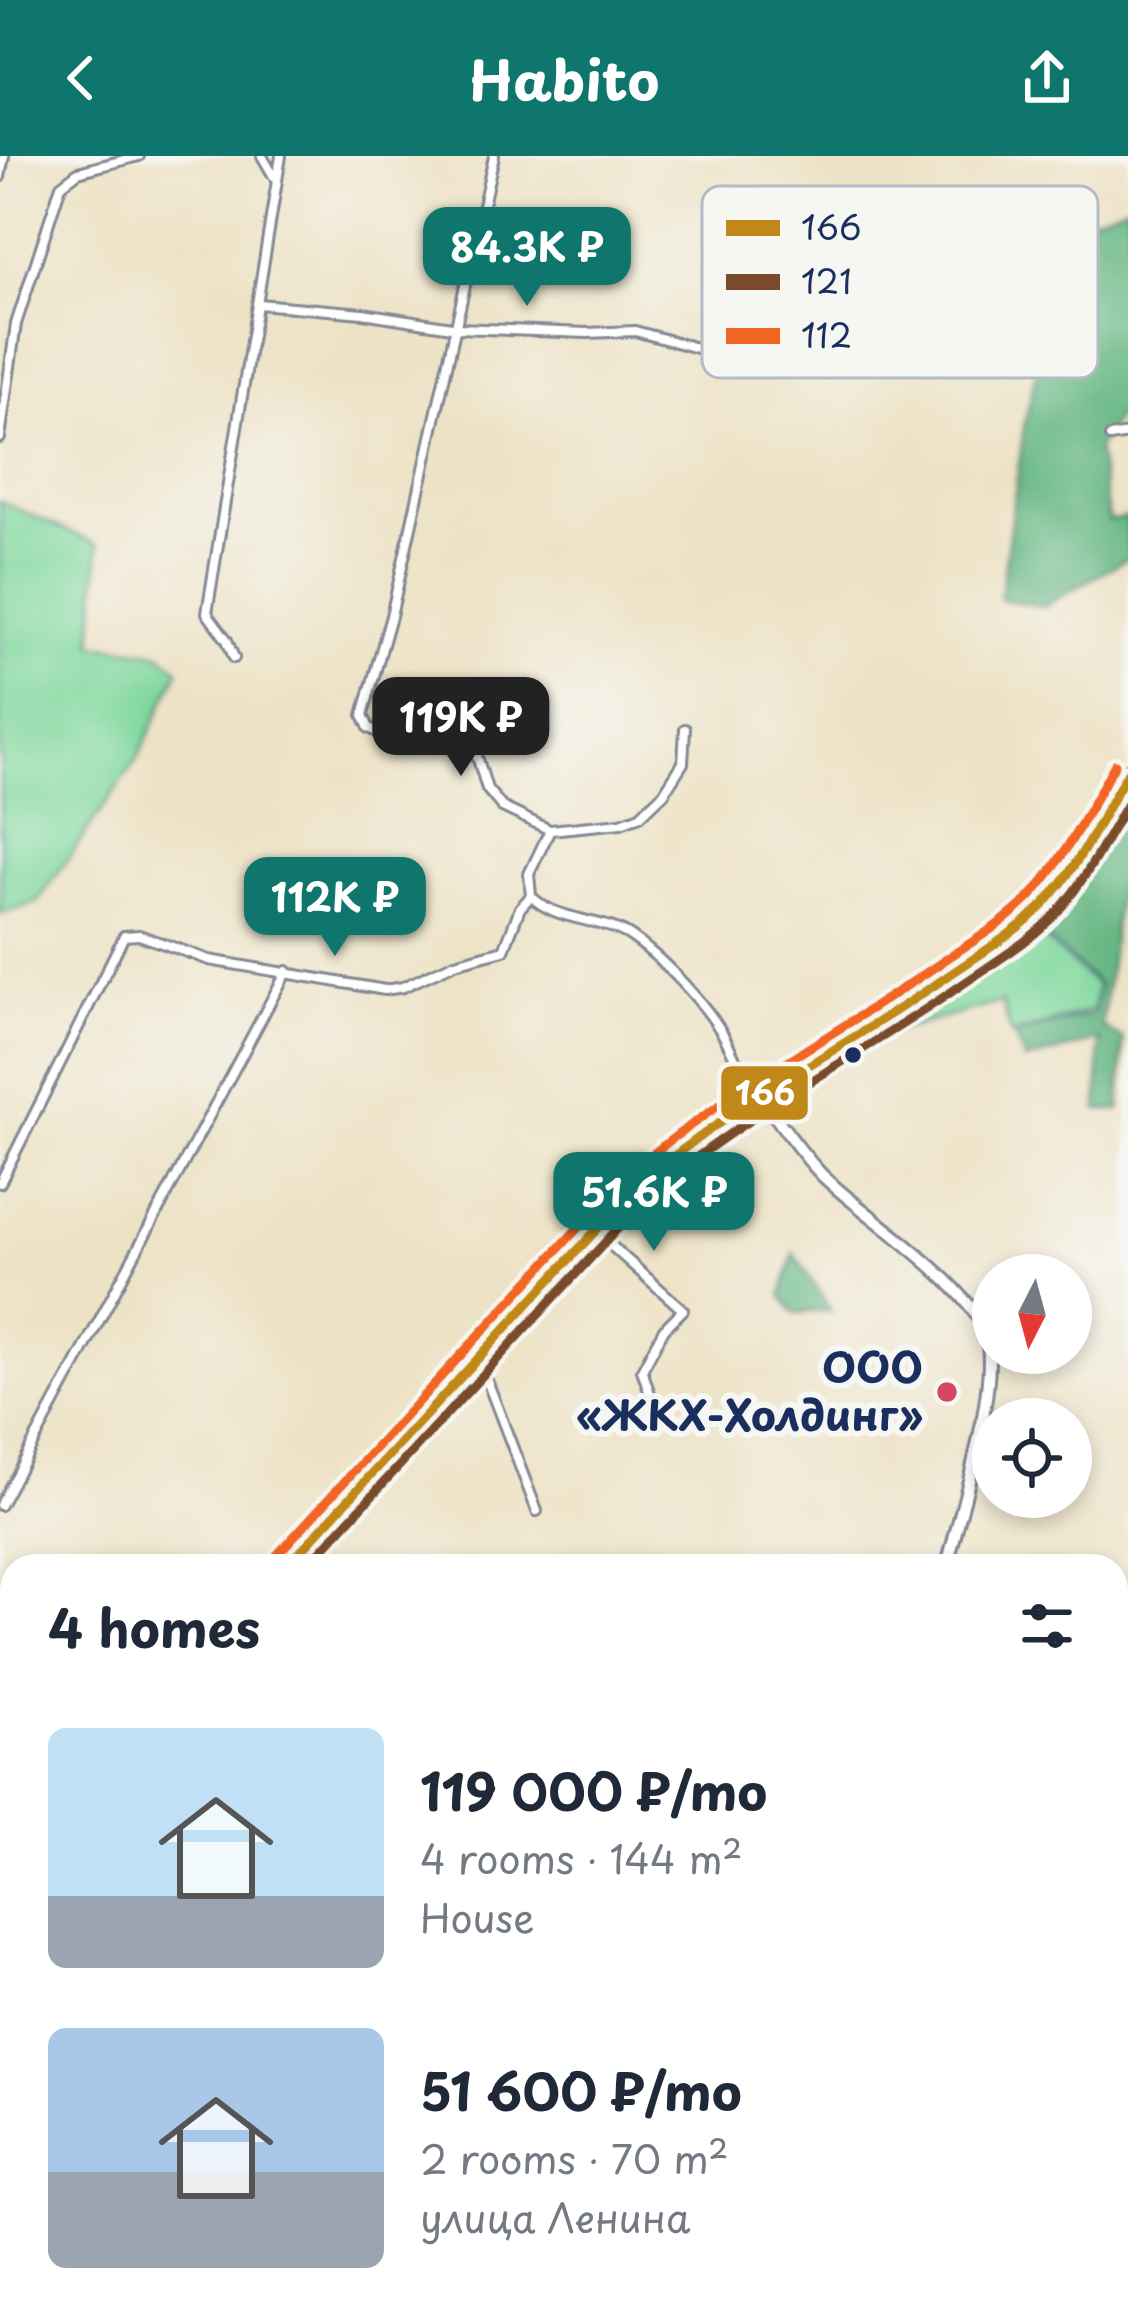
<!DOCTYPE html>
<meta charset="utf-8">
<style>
:root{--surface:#fff;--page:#f2f2f3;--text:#1f2937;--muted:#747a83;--accent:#0f766e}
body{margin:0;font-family:"Playpen Sans",sans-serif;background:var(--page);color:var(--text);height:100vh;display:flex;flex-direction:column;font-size:45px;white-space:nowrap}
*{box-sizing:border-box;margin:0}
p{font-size:39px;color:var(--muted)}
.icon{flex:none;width:66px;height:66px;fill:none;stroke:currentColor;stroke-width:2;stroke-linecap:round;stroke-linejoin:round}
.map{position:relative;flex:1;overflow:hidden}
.panel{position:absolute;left:0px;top:1398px;width:1128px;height:768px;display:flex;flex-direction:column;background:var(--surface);border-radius:36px 36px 0 0;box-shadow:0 6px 18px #0003}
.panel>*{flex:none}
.needle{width:78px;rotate:186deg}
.buttons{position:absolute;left:972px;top:1098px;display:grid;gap:24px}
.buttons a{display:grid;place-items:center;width:120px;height:120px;border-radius:50%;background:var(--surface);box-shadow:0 6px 18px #0003;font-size:60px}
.price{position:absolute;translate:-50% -102px;padding:0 27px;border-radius:24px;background:var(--accent);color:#fff;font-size:39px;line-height:78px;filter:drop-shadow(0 3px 6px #0008)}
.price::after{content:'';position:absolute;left:50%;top:72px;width:36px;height:27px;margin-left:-18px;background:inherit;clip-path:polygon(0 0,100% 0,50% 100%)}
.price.current{background:#222;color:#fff}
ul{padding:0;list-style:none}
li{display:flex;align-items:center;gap:36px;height:300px;padding:0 48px}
li span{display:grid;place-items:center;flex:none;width:336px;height:240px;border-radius:18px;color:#555}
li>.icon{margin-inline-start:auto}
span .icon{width:144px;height:144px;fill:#fffc;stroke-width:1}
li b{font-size:51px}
h2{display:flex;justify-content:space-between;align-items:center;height:144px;padding:0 48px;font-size:51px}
header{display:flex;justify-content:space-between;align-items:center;height:156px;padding:0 48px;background:var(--accent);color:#fff;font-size:54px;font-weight:700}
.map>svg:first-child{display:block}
.green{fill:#80d89d;stroke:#4e847e;stroke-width:3}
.forest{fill:#68b884;stroke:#427471;stroke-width:3}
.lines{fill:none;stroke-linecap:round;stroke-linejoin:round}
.minor-casing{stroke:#848892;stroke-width:14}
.tertiary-casing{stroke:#848892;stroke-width:16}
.primary-casing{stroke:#848892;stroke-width:20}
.minor{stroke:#fff;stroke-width:8}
.tertiary{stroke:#fff;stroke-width:10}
.primary{stroke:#fff;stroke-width:14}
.bus-1-casing{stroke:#f6f6f2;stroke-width:18}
.bus-2-casing{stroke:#f6f6f2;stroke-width:18}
.bus-3-casing{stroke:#f6f6f2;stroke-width:18}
.bus-1{stroke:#c08818;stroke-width:9}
.bus-2{stroke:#7a4b2a;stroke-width:9}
.bus-3{stroke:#f26522;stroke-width:9}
.bus-dot{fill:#1b2f5e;stroke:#f6f6f2;stroke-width:4.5}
.poi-dot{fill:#d1495b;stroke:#f6f6f2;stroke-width:4.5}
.labels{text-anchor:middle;stroke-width:12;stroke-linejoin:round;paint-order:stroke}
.poi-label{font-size:42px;font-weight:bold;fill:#1b2f5e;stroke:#f6f6f2;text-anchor:end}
.key{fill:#f6f6f2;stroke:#b4bac6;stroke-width:3}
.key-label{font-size:33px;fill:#1b2f5e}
.line-badge{stroke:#f6f6f2;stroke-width:4.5}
.badge-label{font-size:33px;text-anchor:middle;font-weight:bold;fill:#fff}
</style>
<header><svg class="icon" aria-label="back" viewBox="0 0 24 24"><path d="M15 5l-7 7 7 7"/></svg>Habito<svg class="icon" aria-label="share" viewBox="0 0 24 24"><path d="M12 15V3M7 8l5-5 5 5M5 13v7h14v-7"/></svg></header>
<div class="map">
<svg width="1128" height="2166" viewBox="0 0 1128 2166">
<rect width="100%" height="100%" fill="#f6f6f2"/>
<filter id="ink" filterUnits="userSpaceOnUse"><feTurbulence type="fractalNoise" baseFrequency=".00833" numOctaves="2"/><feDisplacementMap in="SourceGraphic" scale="24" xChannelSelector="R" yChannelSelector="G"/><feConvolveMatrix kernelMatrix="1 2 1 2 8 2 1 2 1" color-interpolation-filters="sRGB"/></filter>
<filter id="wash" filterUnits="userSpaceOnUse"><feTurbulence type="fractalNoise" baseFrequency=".004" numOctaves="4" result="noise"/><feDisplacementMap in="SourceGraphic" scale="48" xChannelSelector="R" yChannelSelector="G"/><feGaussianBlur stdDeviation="2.7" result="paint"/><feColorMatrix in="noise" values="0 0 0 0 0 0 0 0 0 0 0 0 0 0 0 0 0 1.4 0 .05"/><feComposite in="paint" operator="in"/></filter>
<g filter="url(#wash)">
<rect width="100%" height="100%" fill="#ede2c5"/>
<!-- green -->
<path class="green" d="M0 345 99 389 93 488 160 497 179 514 139 600 37 747 0 758Z
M1041 780 1097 830 1093 854 1011 879 1002 846 892 876Z
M1128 1652V1782L1116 1779V1665Z"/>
<!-- forest -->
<path class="forest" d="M1128 49V243L1097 293 1109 365 1128 361V402L1044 450 1000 443 1025 265 1049 164 1010 88Z
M1128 646V720H1120L1102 871 1123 883 1120 954H1098L1100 884 1025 905 1014 879 1094 858 1099 829 1043 778Z
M794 1097 831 1155 794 1157 782 1139Z"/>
</g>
<g filter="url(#ink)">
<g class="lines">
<defs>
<path id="minor" d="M262 0 276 24
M494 0 391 460 363 559 369 572 387 580 463 590 477 600 487 633 502 651 550 674 621 667 640 660 664 637 683 607 685 573
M0 21 4 0
M258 148 363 157 458 172 587 177 635 175 784 216
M730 200 747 165 750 142 763 133 796 125C819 78 831 72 878 52
M1110 281 1128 278
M0 282 16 168 61 29 78 16 139 0
M234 502 227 484 207 457 281 0
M550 674 529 718 531 740C557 767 604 761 633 782 663 803 711 853 727 886 738 907 742 923 760 941
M0 1027 124 780 139 779 209 804 385 834 403 831 455 807 504 794 520 752 531 740
M596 1076 683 1154 664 1173 642 1214 658 1262
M478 1201 537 1355
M0 1349 287 815
M309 1388 320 1410
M1116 1471 1128 1466
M0 1693 12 1724
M1116 1855 1128 1858
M170 2154 175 2166
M372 2154 377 2166"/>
<path id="tertiary" d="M761 941C781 968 801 998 824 1021 864 1060 977 1132 987 1183 998 1234 960 1356 947 1410
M746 2166 749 2154"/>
<path id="primary" d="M287 1410 634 1033 675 997 881 867 1021 769 1046 746 1073 710 1128 616
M0 1620 12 1613"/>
</defs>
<!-- minor casing -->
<use href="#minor" class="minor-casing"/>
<!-- tertiary casing -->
<use href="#tertiary" class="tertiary-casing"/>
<!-- primary casing -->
<use href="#primary" class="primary-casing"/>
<!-- minor -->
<use href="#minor" class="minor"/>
<!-- tertiary -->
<use href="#tertiary" class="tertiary"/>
<!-- primary -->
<use href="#primary" class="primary"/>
<defs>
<path id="bus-1" d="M287 1410 634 1033C728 950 845 892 948 820 980 798 1016 777 1044 748 1079 711 1102 660 1128 616"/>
<path id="bus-2" d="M307 1410 644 1044C738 961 854 904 957 832 991 808 1031 786 1059 754 1087 722 1106 683 1128 646"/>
<path id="bus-3" d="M276 1400 623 1023C715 941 839 878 942 806 974 784 1012 763 1037 733 1068 696 1091 650 1115 608"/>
</defs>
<!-- bus-1 casing -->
<use href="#bus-1" class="bus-1-casing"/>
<!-- bus-2 casing -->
<use href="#bus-2" class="bus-2-casing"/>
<!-- bus-3 casing -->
<use href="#bus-3" class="bus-3-casing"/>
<!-- bus-1 -->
<use href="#bus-1" class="bus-1"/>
<!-- bus-2 -->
<use href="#bus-2" class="bus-2"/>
<!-- bus-3 -->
<use href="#bus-3" class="bus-3"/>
</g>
</g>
<!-- markers -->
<circle class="bus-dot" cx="853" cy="899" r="10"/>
<circle class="poi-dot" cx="947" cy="1236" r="12"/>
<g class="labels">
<!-- poi labels -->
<g class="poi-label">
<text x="923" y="1227">ООО<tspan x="923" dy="48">«ЖКХ-Холдинг»</tspan></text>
</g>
</g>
<!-- legend -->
<rect x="702" y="30" width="396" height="192" rx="18" class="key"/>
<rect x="726" y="64" width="54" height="16" fill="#c08818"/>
<rect x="726" y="118" width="54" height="16" fill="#7a4b2a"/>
<rect x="726" y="172" width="54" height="16" fill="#f26522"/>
<g class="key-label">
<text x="801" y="84">166</text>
<text x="801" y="138">121</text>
<text x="801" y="192">112</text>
</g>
<rect class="line-badge" x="719" y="908" width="91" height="58" rx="12" fill="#c08818"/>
<g class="badge-label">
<text x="765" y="949">166</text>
</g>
</svg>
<div class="buttons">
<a><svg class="needle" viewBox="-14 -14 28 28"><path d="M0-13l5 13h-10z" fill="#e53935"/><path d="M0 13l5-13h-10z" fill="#747a83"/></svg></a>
<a><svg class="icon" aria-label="locate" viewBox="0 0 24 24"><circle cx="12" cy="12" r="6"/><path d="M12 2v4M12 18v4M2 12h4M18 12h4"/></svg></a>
</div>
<b class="price" style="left:527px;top:153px">84.3K ₽</b>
<b class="price current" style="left:461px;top:623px">119K ₽</b>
<b class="price" style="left:335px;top:803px">112K ₽</b>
<b class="price" style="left:654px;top:1098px">51.6K ₽</b>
<section class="panel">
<h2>4 homes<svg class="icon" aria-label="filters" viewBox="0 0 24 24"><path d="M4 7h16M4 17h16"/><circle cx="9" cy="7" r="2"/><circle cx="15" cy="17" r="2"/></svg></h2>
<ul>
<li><span style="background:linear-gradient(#bfe0f5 70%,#9aa5b1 0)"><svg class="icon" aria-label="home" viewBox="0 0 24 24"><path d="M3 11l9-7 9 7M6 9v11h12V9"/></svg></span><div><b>119 000 ₽/mo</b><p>4 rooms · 144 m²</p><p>House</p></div></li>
<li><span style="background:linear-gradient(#a9c7e8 60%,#9aa5b1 0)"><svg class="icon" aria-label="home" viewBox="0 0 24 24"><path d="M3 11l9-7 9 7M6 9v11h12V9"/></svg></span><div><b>51 600 ₽/mo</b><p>2 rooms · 70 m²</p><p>улица Ленина</p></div></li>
</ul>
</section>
</div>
